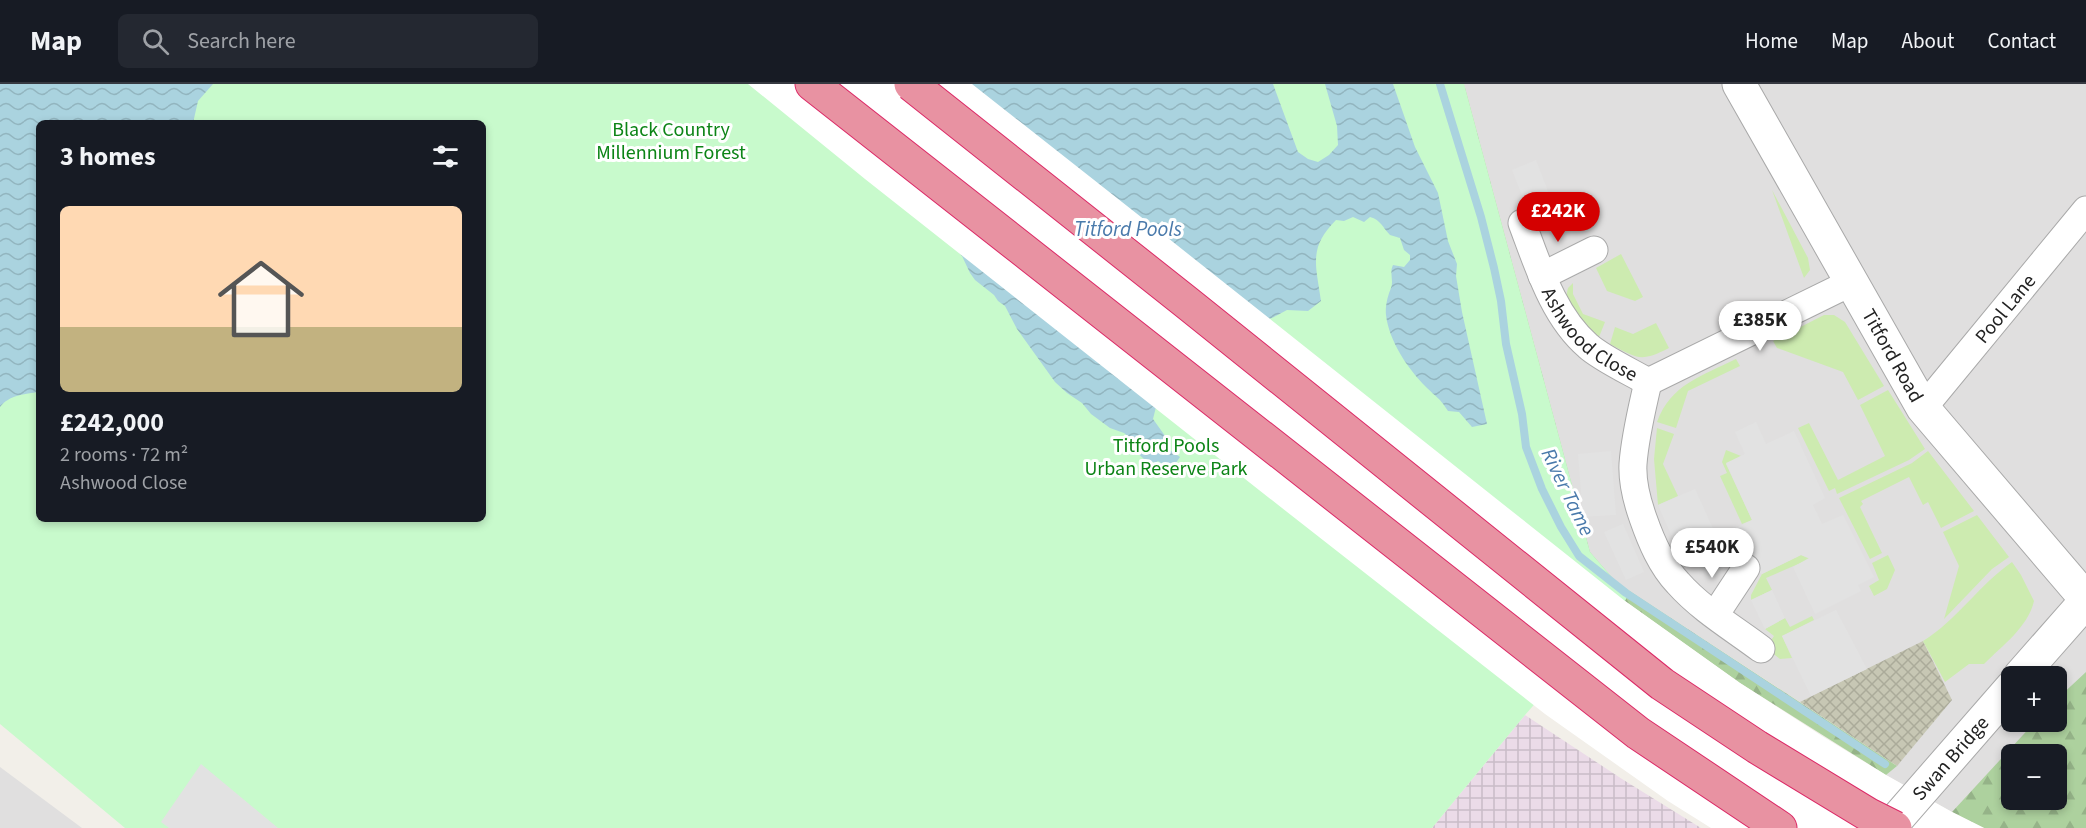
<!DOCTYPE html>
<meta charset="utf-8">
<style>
:root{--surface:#171b24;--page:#242831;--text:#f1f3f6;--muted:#9ea1a6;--line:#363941;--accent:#d40000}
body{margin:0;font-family:"Source Sans 3",sans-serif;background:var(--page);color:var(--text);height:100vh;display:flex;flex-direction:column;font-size:22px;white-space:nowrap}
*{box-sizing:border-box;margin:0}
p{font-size:20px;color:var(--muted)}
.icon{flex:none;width:33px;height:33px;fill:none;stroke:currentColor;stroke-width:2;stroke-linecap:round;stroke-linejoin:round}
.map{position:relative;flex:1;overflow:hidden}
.side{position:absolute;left:36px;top:36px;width:450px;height:402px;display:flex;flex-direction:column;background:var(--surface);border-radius:9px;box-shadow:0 3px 9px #0003}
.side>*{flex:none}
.tools{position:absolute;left:2001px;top:582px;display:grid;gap:12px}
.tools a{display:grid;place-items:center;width:66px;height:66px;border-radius:9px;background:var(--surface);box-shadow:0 3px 9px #0003;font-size:30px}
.price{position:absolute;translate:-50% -51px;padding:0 14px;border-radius:21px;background:#fff;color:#222;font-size:20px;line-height:39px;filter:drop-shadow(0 2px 3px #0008)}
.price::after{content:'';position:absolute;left:50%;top:36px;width:18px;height:14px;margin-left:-9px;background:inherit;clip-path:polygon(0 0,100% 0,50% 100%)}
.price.selected{background:var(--accent);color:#fff}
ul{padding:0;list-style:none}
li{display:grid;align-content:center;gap:12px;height:318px;padding:0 24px}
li+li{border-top:2px solid var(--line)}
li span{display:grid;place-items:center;height:186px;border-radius:9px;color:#555}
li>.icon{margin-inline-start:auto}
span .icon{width:108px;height:108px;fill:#fffc;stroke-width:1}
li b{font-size:26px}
h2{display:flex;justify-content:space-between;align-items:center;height:72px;padding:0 24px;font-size:26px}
header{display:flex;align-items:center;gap:36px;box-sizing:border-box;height:84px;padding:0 30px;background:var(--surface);border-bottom:2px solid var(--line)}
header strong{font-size:28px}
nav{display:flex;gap:33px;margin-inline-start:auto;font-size:21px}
.search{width:420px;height:54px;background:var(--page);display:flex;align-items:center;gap:15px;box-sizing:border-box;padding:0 21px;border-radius:9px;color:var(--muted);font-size:22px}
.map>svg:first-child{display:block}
.residential{fill:#e0dfdf}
.industrial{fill:url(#industrial-grid)}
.construction{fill:url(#construction-cross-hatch)}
.grass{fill:#cdebb0}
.forest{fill:url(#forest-firs);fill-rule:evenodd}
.park{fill:#c8facc;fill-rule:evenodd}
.parking{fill:#e2e2e2}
.water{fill:url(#water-waves)}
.pier{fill:#fff}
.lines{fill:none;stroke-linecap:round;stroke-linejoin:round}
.stream{stroke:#aad3df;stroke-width:8}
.minor-casing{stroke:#a9a9a9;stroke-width:29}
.tertiary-casing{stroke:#a9a9a9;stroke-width:35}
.motorway-casing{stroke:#dc2a67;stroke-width:35}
.minor{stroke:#fff;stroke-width:27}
.tertiary{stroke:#fff;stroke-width:33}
.motorway{stroke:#e892a2;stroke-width:33}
.motorway-bridge-casing{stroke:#dc2a67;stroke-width:35;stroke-linecap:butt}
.motorway-bridge{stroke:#e892a2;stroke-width:33}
.labels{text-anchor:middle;stroke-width:6;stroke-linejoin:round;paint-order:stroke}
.park-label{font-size:20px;fill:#0c8416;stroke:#fff}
.street-label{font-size:20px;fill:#222;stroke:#fff}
.water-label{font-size:21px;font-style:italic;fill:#4a7aab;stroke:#fff}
</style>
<header>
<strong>Map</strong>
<div class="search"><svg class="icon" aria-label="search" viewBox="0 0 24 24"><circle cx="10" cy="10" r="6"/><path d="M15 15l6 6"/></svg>Search here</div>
<nav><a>Home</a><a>Map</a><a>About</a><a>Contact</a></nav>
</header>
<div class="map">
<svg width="2086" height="744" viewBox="0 0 2086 744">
<defs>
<pattern id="industrial-grid" width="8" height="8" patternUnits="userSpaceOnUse" patternTransform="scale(1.5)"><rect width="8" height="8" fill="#ebdbe8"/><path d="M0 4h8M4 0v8" fill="none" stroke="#c9bcc7"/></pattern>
<pattern id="construction-cross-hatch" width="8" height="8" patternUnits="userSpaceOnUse" patternTransform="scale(1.5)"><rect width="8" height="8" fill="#c7c7b4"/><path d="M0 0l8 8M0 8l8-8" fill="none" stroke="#abab9a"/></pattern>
<pattern id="forest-firs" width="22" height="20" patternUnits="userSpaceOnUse" patternTransform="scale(1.5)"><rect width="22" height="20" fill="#add19e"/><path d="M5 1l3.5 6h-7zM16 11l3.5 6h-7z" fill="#95b388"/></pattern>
<pattern id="water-waves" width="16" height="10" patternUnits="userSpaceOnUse" patternTransform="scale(1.5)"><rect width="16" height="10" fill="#aad3df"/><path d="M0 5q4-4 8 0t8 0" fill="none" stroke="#92b5bf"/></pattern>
</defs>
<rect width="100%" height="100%" fill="#f2efe9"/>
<!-- residential -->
<path class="residential" d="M1464 0H2086V627L2057 634 2056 592H2012V638H2052L2012 670 2011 675 1952 728 1886 691 1896 681 1616 498 1590 468Z
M0 683 82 744H0Z"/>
<!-- industrial -->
<path class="industrial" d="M1525 631 1622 695 1701 744H1432Z"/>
<!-- construction -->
<path class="construction" d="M1923 557 1952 616 1897 682 1800 618Z"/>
<!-- grass -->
<path class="grass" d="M1772 106 1808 174 1810 186 1804 194Z
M1621 170 1643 213 1635 217 1607 207 1596 184Z
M1573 199V210L1583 230 1605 238 1599 253 1584 242 1566 213 1568 204Z
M1824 231H1834L1845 238 1884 302 1858 316 1843 288 1777 264 1773 257Z
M1656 239 1669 264C1640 279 1637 274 1610 260L1615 243 1633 250Z
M1736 275 1740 282 1688 307 1676 344 1657 338C1671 300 1702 292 1736 275Z
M1888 306 1925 365 1909 376 1837 410 1835 404 1829 407 1798 344 1809 339 1838 396 1885 372 1860 321Z
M1657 344 1674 350 1663 380 1678 412 1658 421 1654 375Z
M1726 366 1741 372 1726 380 1752 436 1742 440 1720 392 1727 389 1722 378Z
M1928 367 1974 427 1941 444 1928 418 1923 421 1909 393 1861 417 1863 420 1860 423 1882 469 1870 475 1839 414 1912 379Z
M1977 431 2009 473 1992 485 1944 535 1959 482 1943 448Z
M1801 471 1810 475 1766 494 1772 506 1751 516V511L1762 490Z
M1888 471 1895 486 1887 505 1874 512 1869 502 1879 496 1872 479Z
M2012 478 2021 491 2034 517C2028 543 2003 561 1984 580H1969L1945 598 1923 557C1957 536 1979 501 2012 478Z
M1812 532 1814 536 1782 552 1792 574 1780 575 1766 564 1774 552 1765 545 1785 534 1790 543Z"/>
<!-- forest -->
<path class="forest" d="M1464 0 1590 468 1616 498 1897 682 1886 691 1740 599 1625 517 1538 449Z
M2086 588V744H1984L1952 728 2035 638H2056L2057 615ZM2012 670H2056V716H2012Z"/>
<!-- park -->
<path class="park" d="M0 0H1464L1590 468 1616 498 1630 507 1625 517 1525 631 1432 744H125L0 640ZM39 39H483V435H39Z"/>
<!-- parking -->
<path class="parking" d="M1536 76 1554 123 1530 132 1512 86Z
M1756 338 1766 360 1794 347 1825 414 1813 421 1822 440 1843 431 1874 493 1858 501 1861 507 1815 530 1793 483 1809 474 1801 471 1762 490 1734 471 1723 487 1717 492 1707 494 1694 464 1752 436 1726 379 1745 370 1735 348Z
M1611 367 1616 431 1583 433 1578 370Z
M1695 405 1715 449 1678 466 1658 421Z
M1623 440 1644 488 1626 496 1604 448Z
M1772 506 1785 534 1765 545 1751 516Z
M1836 526 1867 585 1811 612 1782 552Z
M201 680 278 744H169L161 738Z"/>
<!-- water -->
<path class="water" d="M0 0H213L198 17 193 39H39V308C25 310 9 311 0 323Z
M809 0H1273L1298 68 1308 75 1318 78 1329 71 1338 61 1337 42 1325 0H1393L1415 63 1438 109 1448 157 1457 180 1456 192 1462 228 1487 340 1472 343 1459 328 1448 327C1440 314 1436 313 1426 303 1408 285 1389 257 1386 231 1385 222 1388 211 1391 204 1394 196 1389 189 1393 181L1404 183 1410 176V171L1404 166 1400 154 1390 151C1383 144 1381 136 1370 133L1364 138 1353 133 1344 137 1336 136C1308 164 1316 181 1321 217L1308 227 1287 226 1272 234 1261 237 1156 323 1153 335 1168 356V365L1180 373 1171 386 1158 377 1155 379 1144 375 1134 366 1130 354 1124 349 1110 344 1091 330 1082 319 1067 309 1055 298 1017 245 1005 222 998 217 994 211 975 196 970 189 962 172Z"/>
<!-- pier -->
<path class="pier" d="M748 0H972L1155 144 1162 137 1174 146 1168 154 1625 517 1740 599 1822 652 1886 691 1952 728 1984 744H1711L1668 717 1545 630 1259 406 865 95Z"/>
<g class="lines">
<!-- stream -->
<path class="stream" d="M1440 0 1481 133 1494 184 1501 217 1506 260 1522 330 1526 363 1542 405 1561 443 1579 472 1626 509 1885 680"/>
<defs>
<g id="minor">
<path id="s1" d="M1522 139C1538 181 1553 232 1588 262 1601 274 1631 288 1648 298"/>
<path d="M1542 192 1594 166"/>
<path d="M1648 298C1642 325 1635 352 1633 380 1632 398 1637 417 1643 434 1651 457 1661 481 1678 499 1701 525 1733 544 1761 565"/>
<path d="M1648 298 1852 198"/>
<path id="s2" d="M1923 324 2086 126"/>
<path d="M1715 531 1746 484"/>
</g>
<g id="tertiary">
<path id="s3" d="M1739 0 1923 324 2086 515"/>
<path d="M2020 592 2086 517"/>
<path id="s4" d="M1889 744 2012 603"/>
</g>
<path id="motorway" d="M812 0 1638 649 1780 744"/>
</defs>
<!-- minor casing -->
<use href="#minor" class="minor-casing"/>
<!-- tertiary casing -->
<use href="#tertiary" class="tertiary-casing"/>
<!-- motorway casing -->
<use href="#motorway" class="motorway-casing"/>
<!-- minor -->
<use href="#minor" class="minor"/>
<!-- tertiary -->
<use href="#tertiary" class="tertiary"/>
<!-- motorway -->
<use href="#motorway" class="motorway"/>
<defs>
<path id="motorway-bridge" d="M911 0 1186 218 1662 600 1757 663 1869 731 1895 744"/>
</defs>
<!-- motorway-bridge casing -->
<use href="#motorway-bridge" class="motorway-bridge-casing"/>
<!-- motorway-bridge -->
<use href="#motorway-bridge" class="motorway-bridge"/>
</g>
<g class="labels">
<!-- park labels -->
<g class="park-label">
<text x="671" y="52">Black Country<tspan x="671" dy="23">Millennium Forest</tspan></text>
<text x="1166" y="368">Titford Pools<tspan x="1166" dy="23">Urban Reserve Park</tspan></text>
</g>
<!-- street labels -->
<g class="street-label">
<text dy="7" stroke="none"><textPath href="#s2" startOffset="129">Pool Lane</textPath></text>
<text dy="7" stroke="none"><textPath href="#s1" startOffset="134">Ashwood Close</textPath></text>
<text dy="7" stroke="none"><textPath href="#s3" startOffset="312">Titford Road</textPath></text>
<text dy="7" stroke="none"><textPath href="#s4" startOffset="93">Swan Bridge</textPath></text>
</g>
<!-- water labels -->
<g class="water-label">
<text x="1128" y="152">Titford Pools</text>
<text transform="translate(1568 408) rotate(64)" y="7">River Tame</text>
</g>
</g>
</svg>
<div class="tools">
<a>+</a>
<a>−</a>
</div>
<b class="price selected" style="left:1558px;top:159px">£242K</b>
<b class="price" style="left:1760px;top:268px">£385K</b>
<b class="price" style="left:1712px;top:495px">£540K</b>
<section class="side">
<h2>3 homes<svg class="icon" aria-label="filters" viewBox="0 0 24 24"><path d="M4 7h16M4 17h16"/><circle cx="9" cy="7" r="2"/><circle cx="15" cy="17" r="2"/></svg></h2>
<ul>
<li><span style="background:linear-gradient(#ffd9b3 65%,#c2b280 0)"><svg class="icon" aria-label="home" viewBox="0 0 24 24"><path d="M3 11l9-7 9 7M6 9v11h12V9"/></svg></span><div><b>£242,000</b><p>2 rooms · 72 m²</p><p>Ashwood Close</p></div></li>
</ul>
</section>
</div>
